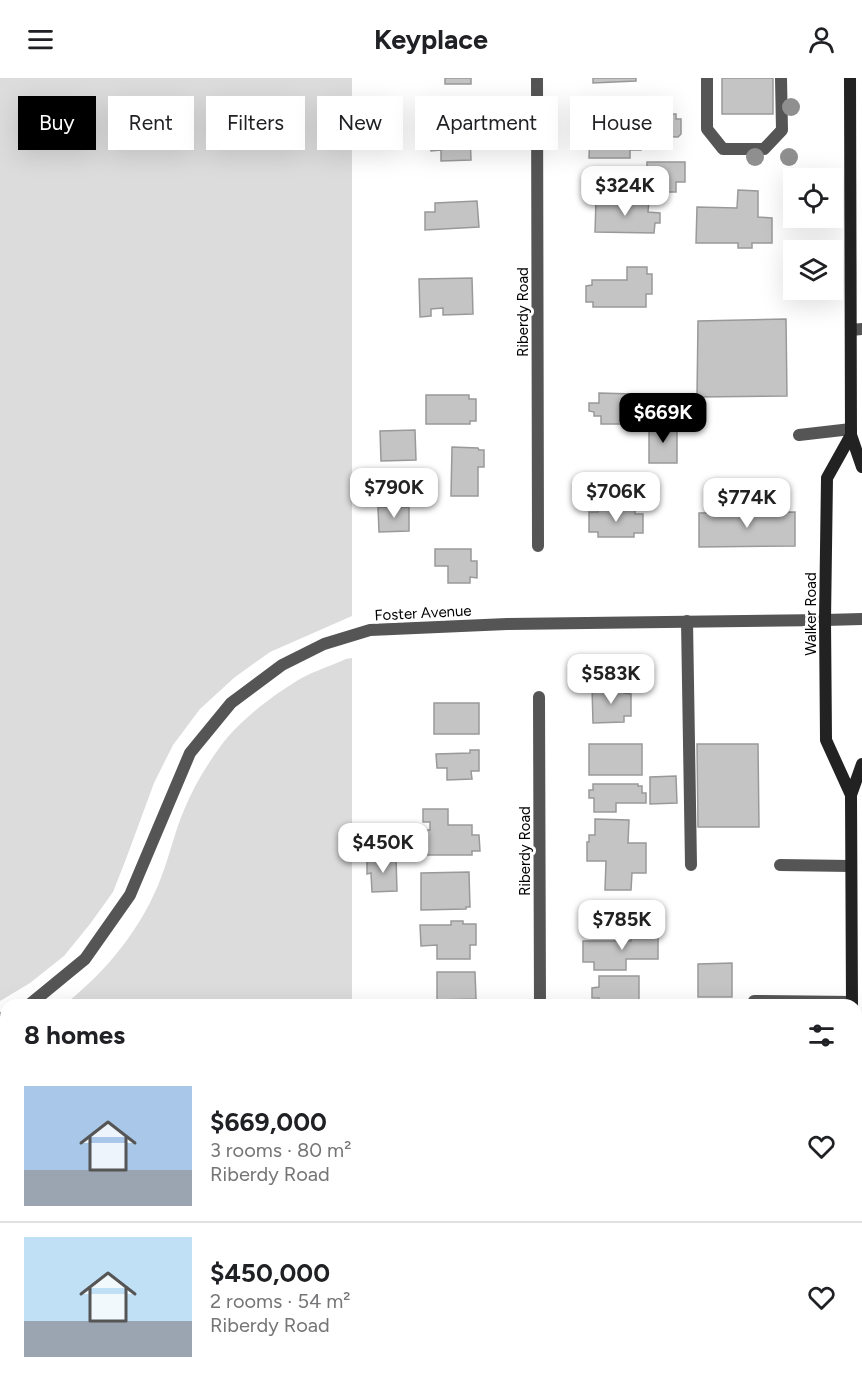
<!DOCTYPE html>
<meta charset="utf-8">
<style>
:root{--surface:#fff;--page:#f6f6f6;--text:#202124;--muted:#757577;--line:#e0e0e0;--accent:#000}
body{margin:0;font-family:Figtree,sans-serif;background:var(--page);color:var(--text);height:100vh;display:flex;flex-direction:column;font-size:22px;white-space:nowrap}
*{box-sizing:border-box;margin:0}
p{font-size:20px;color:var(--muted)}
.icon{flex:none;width:33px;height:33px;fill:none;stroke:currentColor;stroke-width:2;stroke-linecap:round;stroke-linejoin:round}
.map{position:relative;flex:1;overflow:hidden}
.sheet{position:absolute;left:0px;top:921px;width:862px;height:384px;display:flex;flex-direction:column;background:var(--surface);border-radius:18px 18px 0 0;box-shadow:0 6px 24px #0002}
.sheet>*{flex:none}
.guide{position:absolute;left:18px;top:18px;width:826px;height:54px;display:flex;gap:12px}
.buttons{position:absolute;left:783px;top:90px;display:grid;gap:12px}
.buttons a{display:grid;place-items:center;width:60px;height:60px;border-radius:0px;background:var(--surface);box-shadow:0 6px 24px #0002;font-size:30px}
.price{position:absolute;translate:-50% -51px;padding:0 14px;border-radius:12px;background:#fff;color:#222;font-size:20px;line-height:39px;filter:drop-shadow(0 2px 3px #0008)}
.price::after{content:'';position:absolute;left:50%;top:36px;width:18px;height:14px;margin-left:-9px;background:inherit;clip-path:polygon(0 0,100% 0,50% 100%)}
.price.selected{background:var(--accent);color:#fff}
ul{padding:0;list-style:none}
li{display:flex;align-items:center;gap:18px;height:150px;padding:0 24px}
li+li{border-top:2px solid var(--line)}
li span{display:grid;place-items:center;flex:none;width:168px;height:120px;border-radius:0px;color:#555}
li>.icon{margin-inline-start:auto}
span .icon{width:72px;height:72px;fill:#fffc;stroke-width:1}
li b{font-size:26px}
h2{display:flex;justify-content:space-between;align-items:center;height:72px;padding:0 24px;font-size:26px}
.chip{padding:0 21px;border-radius:0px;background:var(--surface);box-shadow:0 6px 24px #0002;font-size:21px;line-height:54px}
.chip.selected{background:var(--accent);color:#fff}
header{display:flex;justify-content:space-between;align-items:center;height:78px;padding:0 24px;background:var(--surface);font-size:27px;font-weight:700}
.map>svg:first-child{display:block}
.green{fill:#dcdcdc}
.building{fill:#c4c4c4;stroke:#999;stroke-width:1.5}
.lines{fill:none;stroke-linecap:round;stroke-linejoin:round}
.service{stroke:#555;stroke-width:12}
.minor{stroke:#555;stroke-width:12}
.tertiary{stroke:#555;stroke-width:12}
.secondary{stroke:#222;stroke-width:12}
.tree{fill:#8f8f8f}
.labels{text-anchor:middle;stroke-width:6;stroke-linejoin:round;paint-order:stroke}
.street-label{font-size:15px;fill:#000;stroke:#fff}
</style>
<header><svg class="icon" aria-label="menu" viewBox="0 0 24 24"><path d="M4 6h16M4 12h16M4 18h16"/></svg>Keyplace<svg class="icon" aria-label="person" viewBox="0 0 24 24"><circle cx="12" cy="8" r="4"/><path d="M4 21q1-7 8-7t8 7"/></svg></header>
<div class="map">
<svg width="862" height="1305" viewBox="0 0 862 1305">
<rect width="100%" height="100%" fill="#fff"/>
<!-- green -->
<path class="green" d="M0 0H352V538L270 574 235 599 200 631 173 667 154 705 126 781 113 814 90 846 64 878 30 905 0 923Z
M352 580V927H64C107 893 143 849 162 797 170 776 175 753 184 732 193 710 206 688 220 669 235 647 269 620 292 606 308 595 328 589 346 581Z
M6 962V1299H132L12 1303 11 1305H0V965Z
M302 1299H353V1305H302Z"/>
<!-- building -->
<path class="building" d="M445 0H471V6H445Z
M593 0H636V3L593 5Z
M722 0H773V36H722Z
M650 36H676V41H681V56L678 59 650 58Z
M597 52H630V62H641V72H630V80H589L590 55 597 56Z
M431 56H470L471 82 441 83V72L431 73Z
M647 84H685V104H676V114H647Z
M738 112 758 113V139L772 140V165H752V170H738V165H696L697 129 737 130Z
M596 122 649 123 648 134 660 135V145H655L654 155 595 154Z
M477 123 479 149 425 152V134H435V125Z
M627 189H647V196H652V216H646V229H593V224H586V208L592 207V202H627Z
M472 200 473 236 443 237V230L431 231V238L420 239 419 201Z
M786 241 787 318 697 319 698 243Z
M599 315 633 316 632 346H601V338H594V334L589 333V325H599Z
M426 317H469V321H476V343H470V346H426Z
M649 348H677V385H649Z
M415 352 416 382 381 383 380 353Z
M452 369 478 370 479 372H484V389H478V418H451Z
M378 429H409V453L379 454Z
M598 431H635V436H643V455H634V459H598V454H589V434H598Z
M795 434V468L699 469V435Z
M435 471H471V483H477V500L470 499V505H448V488H435Z
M592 609H624V615L631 616V638H624V644L593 645Z
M434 625H479V656H434Z
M589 666H642V697H589Z
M697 666H758L759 749H698Z
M470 672H479V693H471L472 701 447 702V690H437L436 676 470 675Z
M676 698 677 725 650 726V699Z
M593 706H638V708H642V715H646V725H616V734H594V720H589V712H593Z
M423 731H448V747H472V757H479L480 773H472V777H418V752H430V744H423Z
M595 741 629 742 628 765H646V795H632L631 812H605L606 783H587V764H589V757H595Z
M396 779 397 813 372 814 371 795 367 796V781Z
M469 794 470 829H466V831L421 832V795Z
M451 843H463V846H476V867H470V881H437V867L421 868 420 847H451Z
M631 852H658V881H626V892H594V884H583V863H631Z
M732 885V919H698V886Z
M437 894H475L476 921 437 922Z
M599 898H639V927H599V920H592V910L599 909Z
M391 1299H447V1302H391Z
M616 1299H635L634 1303H616Z
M698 1299H798V1305H698Z"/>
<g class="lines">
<!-- service -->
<path class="service" d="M707 0V51L723 71H764L782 52 781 0
M851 252 862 251
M799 357 851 351
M687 543 691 787
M780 787 851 788
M754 927V923L852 924
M856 1086H862
M856 1194 862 1195"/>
<!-- minor -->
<path class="minor" d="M537 0 538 468
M825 542 862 541
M539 619 540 927
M540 1299V1305"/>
<!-- tertiary -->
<path class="tertiary" d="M29 927 85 881 130 817 190 675 231 625 282 587 324 566 370 552 507 546 825 542
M0 941 6 938"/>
<!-- secondary -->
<path class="secondary" d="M850 0 851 357 862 389
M851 717 826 662 825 542 827 400 851 357
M852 927 851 717 862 686
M853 1305V1299"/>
</g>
<!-- trees -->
<g class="tree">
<circle cx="791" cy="29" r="9"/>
<circle cx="755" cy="79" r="9"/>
<circle cx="789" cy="79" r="9"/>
</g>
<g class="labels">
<!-- street labels -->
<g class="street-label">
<text transform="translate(523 234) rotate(-90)" y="5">Riberdy Road</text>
<text transform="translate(423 535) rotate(-3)" y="5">Foster Avenue</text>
<text transform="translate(811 536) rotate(-90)" y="5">Walker Road</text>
<text transform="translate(525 773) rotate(-90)" y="5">Riberdy Road</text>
</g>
</g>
</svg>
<div class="buttons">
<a><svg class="icon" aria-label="locate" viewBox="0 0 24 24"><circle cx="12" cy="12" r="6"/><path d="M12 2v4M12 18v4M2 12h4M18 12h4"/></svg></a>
<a><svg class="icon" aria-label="layers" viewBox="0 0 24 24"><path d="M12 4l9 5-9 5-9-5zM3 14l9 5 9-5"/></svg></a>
</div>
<b class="price" style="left:625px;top:139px">$324K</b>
<b class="price selected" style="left:663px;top:366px">$669K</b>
<b class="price" style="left:394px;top:441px">$790K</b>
<b class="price" style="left:616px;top:445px">$706K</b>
<b class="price" style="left:747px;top:451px">$774K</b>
<b class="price" style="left:611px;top:627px">$583K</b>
<b class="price" style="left:383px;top:796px">$450K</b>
<b class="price" style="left:622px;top:873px">$785K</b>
<div class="guide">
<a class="chip selected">Buy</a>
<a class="chip">Rent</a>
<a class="chip">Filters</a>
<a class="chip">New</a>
<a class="chip">Apartment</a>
<a class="chip">House</a>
</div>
<section class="sheet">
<h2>8 homes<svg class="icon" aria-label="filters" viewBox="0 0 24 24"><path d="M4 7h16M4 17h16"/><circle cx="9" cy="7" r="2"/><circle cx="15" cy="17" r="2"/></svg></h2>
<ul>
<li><span style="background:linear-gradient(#a9c7e8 70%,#9aa5b1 0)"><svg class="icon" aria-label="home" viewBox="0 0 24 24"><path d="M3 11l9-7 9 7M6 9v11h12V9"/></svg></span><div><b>$669,000</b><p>3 rooms · 80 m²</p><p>Riberdy Road</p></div><svg class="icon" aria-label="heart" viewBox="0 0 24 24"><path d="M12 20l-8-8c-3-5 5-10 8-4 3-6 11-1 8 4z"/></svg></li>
<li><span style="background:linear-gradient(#bfe0f5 70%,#9aa5b1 0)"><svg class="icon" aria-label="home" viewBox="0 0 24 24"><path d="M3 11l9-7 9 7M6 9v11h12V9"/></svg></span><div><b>$450,000</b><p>2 rooms · 54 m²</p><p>Riberdy Road</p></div><svg class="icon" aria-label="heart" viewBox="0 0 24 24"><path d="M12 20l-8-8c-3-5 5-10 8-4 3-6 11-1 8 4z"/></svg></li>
</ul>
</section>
</div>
